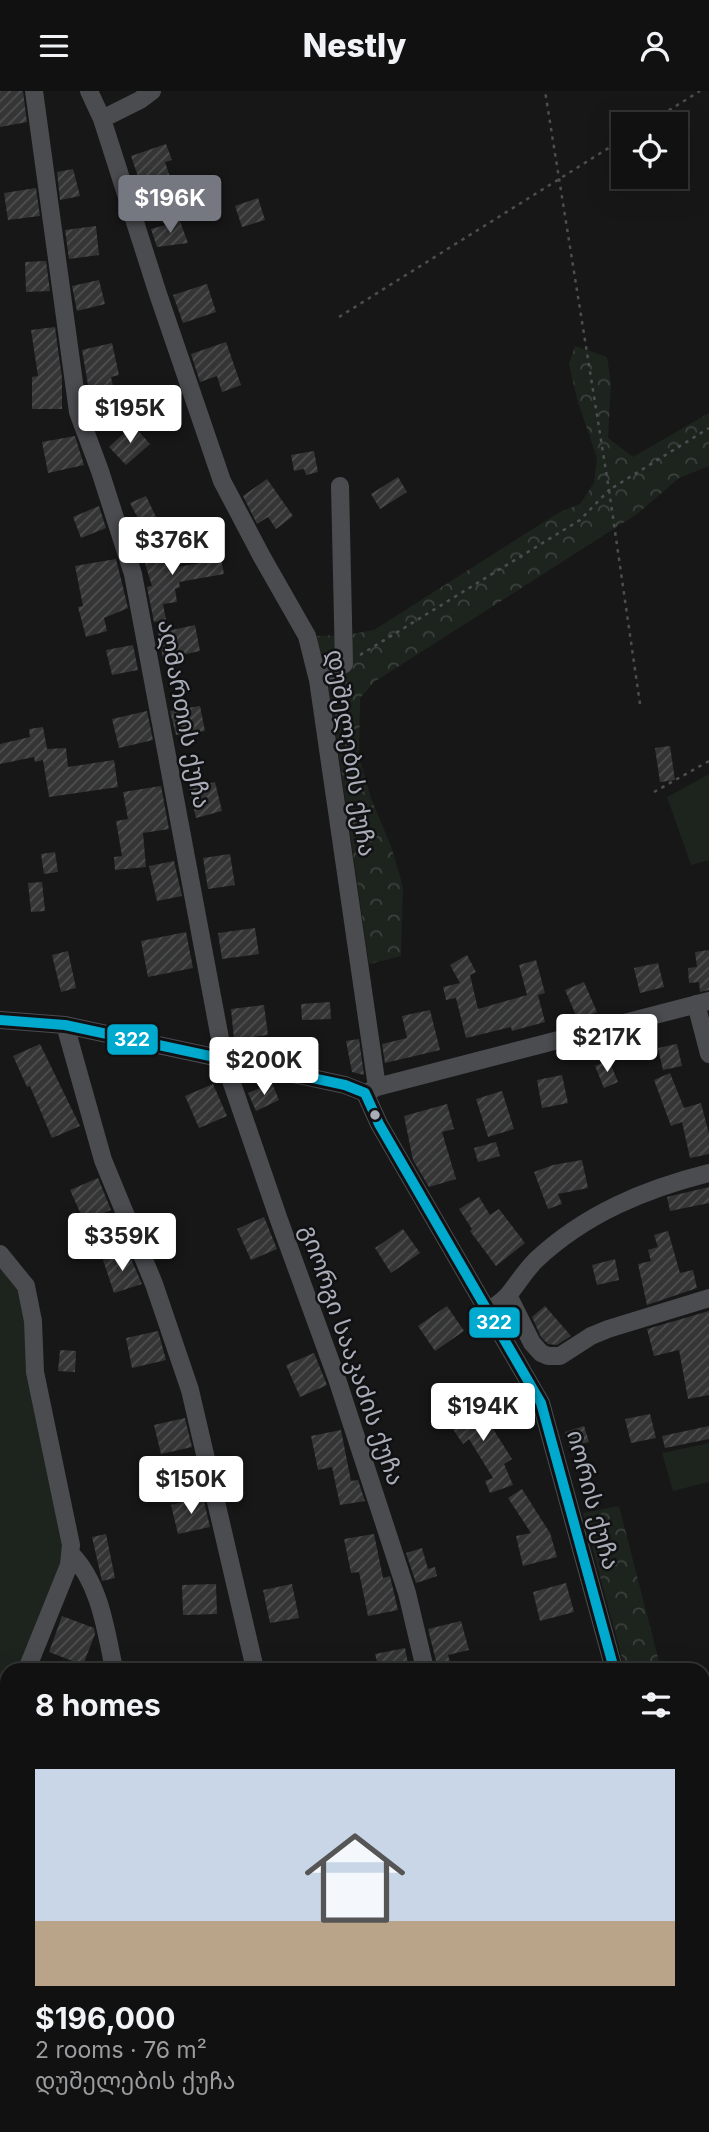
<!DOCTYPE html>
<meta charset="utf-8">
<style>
:root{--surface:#111;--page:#1e1f1f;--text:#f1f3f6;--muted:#9c9d9f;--line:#303131;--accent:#757880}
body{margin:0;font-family:Inter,"Noto Sans Georgian",sans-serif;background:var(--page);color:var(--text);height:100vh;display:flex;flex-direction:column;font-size:26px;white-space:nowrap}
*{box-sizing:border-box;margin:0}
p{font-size:23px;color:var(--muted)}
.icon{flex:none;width:38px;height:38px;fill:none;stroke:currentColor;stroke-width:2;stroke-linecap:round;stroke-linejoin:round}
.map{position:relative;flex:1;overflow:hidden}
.drawer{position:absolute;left:0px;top:1572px;width:710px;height:471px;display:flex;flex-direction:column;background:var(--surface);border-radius:21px 21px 0 0;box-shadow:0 7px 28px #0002,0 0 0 2px var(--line)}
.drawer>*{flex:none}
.tools{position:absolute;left:611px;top:21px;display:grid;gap:14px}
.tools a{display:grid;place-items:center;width:77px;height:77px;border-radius:0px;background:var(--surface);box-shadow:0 7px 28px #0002,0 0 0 2px var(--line);font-size:35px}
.price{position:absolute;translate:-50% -60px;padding:0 16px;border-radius:7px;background:#fff;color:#222;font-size:23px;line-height:46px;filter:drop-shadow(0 2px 4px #0008)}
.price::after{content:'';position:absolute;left:50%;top:42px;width:21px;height:16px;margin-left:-10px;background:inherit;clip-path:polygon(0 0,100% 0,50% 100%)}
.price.current{background:var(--accent);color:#fff}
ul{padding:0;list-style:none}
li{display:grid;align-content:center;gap:14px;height:371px;padding:0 35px}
li span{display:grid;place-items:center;height:217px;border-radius:0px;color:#555}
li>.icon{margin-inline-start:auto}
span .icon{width:126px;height:126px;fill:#fffc;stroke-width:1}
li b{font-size:30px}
h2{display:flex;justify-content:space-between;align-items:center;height:84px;padding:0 35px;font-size:30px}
header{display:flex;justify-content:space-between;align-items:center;height:91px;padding:0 35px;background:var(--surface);font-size:32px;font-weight:800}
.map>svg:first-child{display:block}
.built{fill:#212123}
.grass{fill:#1d241e}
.forest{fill:url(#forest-crowns)}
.building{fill:url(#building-hatch)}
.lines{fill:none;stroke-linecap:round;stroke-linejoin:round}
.path{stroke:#4d4e52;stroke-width:2.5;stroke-dasharray:3.5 5;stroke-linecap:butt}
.minor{stroke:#4b4c50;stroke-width:18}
.bus-1-casing{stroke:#111113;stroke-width:16}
.bus-1{stroke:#00a9ce;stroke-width:10}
.bus-dot{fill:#a8adb8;stroke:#111113;stroke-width:2.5}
.labels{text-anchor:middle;stroke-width:5;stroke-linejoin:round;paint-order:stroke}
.street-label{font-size:24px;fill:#a8adb8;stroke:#111113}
.line-badge{stroke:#111113;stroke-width:2.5}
.badge-label{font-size:19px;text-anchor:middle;font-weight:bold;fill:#fff}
</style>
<header><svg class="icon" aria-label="menu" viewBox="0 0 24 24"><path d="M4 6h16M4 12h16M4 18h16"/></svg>Nestly<svg class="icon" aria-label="person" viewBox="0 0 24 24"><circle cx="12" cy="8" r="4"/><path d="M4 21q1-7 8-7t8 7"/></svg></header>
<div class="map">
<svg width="709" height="2041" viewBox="0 0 709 2041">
<defs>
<pattern id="forest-crowns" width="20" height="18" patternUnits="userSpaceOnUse" patternTransform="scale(1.75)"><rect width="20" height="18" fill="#1d241e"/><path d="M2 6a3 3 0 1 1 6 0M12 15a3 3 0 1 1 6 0" fill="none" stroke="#3b413d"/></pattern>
<pattern id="building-hatch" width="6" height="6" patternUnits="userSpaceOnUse" patternTransform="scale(1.75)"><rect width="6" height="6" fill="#353536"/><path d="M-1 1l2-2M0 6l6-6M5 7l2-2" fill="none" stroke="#4f5051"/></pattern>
</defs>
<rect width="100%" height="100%" fill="#171717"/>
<!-- built -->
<path class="built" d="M709 1599V1745L704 1747V1600Z"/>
<!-- grass -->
<path class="grass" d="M709 683V769L691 774 667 706Z
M0 1173 9 1181 24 1209 64 1456 62 1477 18 1578H7V1602L0 1613Z
M709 1352V1391L673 1400 662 1362Z
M0 1615 7 1617V2035H51L52 2041H0Z
M709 1633V1694L704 1695V1635Z
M709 1765V1952L704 1921V1767Z"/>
<!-- forest -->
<path class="forest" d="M575 255 607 266 611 293 608 347 633 366 709 322V375L679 387 637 423 374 591 360 607 359 667 372 710 391 755 403 796 401 865 369 873 329 596 315 545 347 544 374 539 558 422 580 413 594 392 597 367 577 308 569 273Z
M619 1415 661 1578H625L583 1422Z"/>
<!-- building -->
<path class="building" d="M0 0H23L27 31 0 36Z
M166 53 172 69 165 71 173 95 145 106 131 65Z
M73 78 80 105 60 109 57 81Z
M36 97 40 125 8 129 4 102Z
M258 107 265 129 242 136 235 115Z
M180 130 188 152 157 156 151 138Z
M96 135 99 164 69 168 65 139Z
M46 170 50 200 26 201 25 171Z
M99 189 105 213 77 220 72 195Z
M207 193 216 221 183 232 173 204Z
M55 236 62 287V318H32V286L38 285 31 239Z
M226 251 241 294 222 301 217 285 200 291 191 263Z
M112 252 119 284 111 286 118 316 93 323 82 259Z
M133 334 150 353 126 374 109 356Z
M75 345 84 374 48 382 42 351Z
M314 360 318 381 306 384 304 378 294 380 291 364Z
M398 386 407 401 380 418 371 403Z
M267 388 293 425 276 438 268 426 257 433 243 405Z
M146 405 156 426 141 433 130 412Z
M99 415 106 437 81 447 73 426Z
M171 454 178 476 221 468 224 483 179 491 180 496 175 498 177 511 163 513 166 529 154 531 147 496 152 495 142 463Z
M116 468 128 517 104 527 107 540 86 546 78 516 83 515 75 475Z
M195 534 200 560 163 568 158 542Z
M133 554 138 579 112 584 106 559Z
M200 615 205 640 176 644 170 620Z
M147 620 153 649 119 657 112 628Z
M43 636 47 658 66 657 68 676 114 669 118 696 49 706 43 669 35 671 34 666 0 673V653L30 646 29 638Z
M670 655 675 689 660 691 655 657Z
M215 691 222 720 196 727 189 697Z
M161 695 169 738 143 742 146 776 115 779 114 766 122 765 116 730 128 728 123 701Z
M55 761 58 781 44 783 41 763Z
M230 763 235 794 208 798 203 767Z
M174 770 182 805 157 810 149 775Z
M42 791 45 820 31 821 28 792Z
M255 837 259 863 222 868 218 842Z
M186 841 193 877 148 886 141 850Z
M709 859V899L700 901 699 891 689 892 688 877 697 876 695 861Z
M68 860 76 897 61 901 52 864Z
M467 864 476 881 470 884 478 918 527 904 519 874 536 869 545 902 538 904 545 931 512 940 511 936 466 947 456 907 446 909 443 896 460 892 450 874Z
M658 872 664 896 640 902 634 877Z
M584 891 597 921 578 929 565 899Z
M330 911 331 928 302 929 301 913Z
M264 914 268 944 234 948 231 918Z
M430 919 440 959 385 972 382 953 407 947 402 925Z
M359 948 364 984 352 981 346 950Z
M40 953 80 1035 52 1047 30 995 27 996 13 965Z
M677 953 682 975 663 979 658 957Z
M609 969 618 991 604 997 595 975Z
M670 982 684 1017 701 1012 709 1043V1063L690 1067 682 1031 671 1035 654 989Z
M562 984 568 1012 542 1017 537 989Z
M272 992 279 1009 256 1020 248 1002Z
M213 993 227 1025 199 1037 185 1005Z
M502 1000 514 1038 488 1046 476 1008Z
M447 1013 454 1038 442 1041 456 1088 429 1096 413 1069 404 1025Z
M496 1051 500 1065 478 1071 474 1057Z
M582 1069 588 1097 558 1103 562 1113 548 1118 534 1081 553 1074Z
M98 1087 111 1119 84 1130 70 1099Z
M709 1096V1112L670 1120 667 1106Z
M479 1106 490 1124 499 1118 525 1152 496 1175 470 1140 472 1138 459 1118Z
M264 1126 277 1158 251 1169 237 1138Z
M403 1138 420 1162 391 1182 375 1157Z
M668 1140 680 1182 693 1179 697 1197 647 1214 638 1173 651 1170 648 1159 658 1156 654 1144Z
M128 1161 142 1193 114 1202 103 1169Z
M615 1168 619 1189 597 1194 592 1174Z
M447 1215 464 1240 435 1260 418 1235Z
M545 1215 571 1245 557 1254 548 1253 541 1246 532 1226Z
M709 1220V1304L688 1308 679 1259 654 1265 647 1238Z
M158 1240 166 1269 132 1277 126 1247Z
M60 1259 76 1260 75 1281 58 1280Z
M314 1262 327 1294 300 1306 286 1274Z
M474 1308 512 1368 504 1373 513 1394 490 1402 485 1390 493 1387 469 1348 463 1353 446 1328Z
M650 1323 656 1347 631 1352 625 1328Z
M185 1327 192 1356 161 1363 154 1334Z
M584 1335 589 1351 569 1356 565 1341Z
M709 1335V1348L665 1357 662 1345Z
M341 1339 351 1390 358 1389 365 1410 340 1414 332 1376 318 1379 311 1345Z
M522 1398 550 1442 557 1466 523 1475 516 1445 531 1442 508 1407Z
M203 1406 210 1436 178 1443 171 1414Z
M106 1443 115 1487 102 1490 92 1446Z
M374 1443 383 1487 390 1485 398 1519 368 1525 359 1481 351 1482 344 1448Z
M422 1457 428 1478 435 1476 437 1485 416 1492 406 1462Z
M566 1492 574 1521 540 1530 533 1501Z
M216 1493 217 1523 183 1524 182 1494Z
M292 1493 299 1527 270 1532 263 1499Z
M62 1525 94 1537 95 1543 83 1574 49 1561Z
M461 1530 469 1559 448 1564 452 1578H438L428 1538Z
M405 1557 409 1578H379L375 1563Z"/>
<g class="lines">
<!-- path -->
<path class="path" d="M647 33 700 0
M339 226 623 48
M360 564 580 429 609 399 545 0
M640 613 609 399 709 337
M654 701 709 670"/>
<!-- minor -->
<path class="minor" d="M34 0 78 321 100 380 133 483 224 969 279 1129 337 1288 407 1502 425 1578
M89 0 102 28 158 203 222 390 262 466 307 545 318 589 377 996
M102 28 140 9 152 0
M318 589 344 573 340 395
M696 913 709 963
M0 929 65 934 345 994 365 1002
M65 934 103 1069 154 1193 190 1299 255 1578
M368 1001 377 996 709 910
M365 1002 379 1033 541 1312 614 1578
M0 1163 26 1195 33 1230 35 1281 71 1454 69 1474 27 1578
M508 1204 532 1252 541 1262 548 1265H560L591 1245 608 1238 709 1207
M488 1221C495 1215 503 1210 509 1203 518 1192 525 1180 536 1169 585 1123 645 1098 709 1082
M71 1463C100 1492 106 1540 114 1578
M0 1619 7 1613
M704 1760 709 1759
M704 2009 709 2041
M349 2035 350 2041
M518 2035 519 2041"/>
<defs>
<path id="bus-1" d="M0 929 65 934 345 994 365 1002
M365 1002 379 1033 541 1312 614 1578"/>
</defs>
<!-- bus-1 casing -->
<use href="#bus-1" class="bus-1-casing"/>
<!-- bus-1 -->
<use href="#bus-1" class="bus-1"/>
</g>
<!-- markers -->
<circle class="bus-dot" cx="375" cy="1024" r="6"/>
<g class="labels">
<!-- street labels -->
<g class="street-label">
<text transform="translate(184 623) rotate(79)" y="8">აღმართის ქუჩა</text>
<text transform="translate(351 662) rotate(81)" y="8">დუშელების ქუჩა</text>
<text transform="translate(352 1264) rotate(71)" y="8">გიორგი სააკაძის ქუჩა</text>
<text transform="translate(593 1409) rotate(75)" y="8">იორის ქუჩა</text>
</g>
</g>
<g class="line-badge">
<rect x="106" y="932" width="53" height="33" rx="7" fill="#00a9ce"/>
<rect x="468" y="1215" width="53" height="33" rx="7" fill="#00a9ce"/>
</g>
<g class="badge-label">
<text x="132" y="955">322</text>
<text x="494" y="1238">322</text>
</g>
</svg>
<div class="tools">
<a><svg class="icon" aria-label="locate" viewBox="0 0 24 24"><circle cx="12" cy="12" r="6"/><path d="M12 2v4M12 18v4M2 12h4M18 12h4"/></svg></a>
</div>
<b class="price current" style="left:170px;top:144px">$196K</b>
<b class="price" style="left:130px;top:354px">$195K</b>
<b class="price" style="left:172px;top:486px">$376K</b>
<b class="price" style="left:607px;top:983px">$217K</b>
<b class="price" style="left:264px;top:1006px">$200K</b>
<b class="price" style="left:122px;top:1182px">$359K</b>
<b class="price" style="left:483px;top:1352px">$194K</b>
<b class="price" style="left:191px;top:1425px">$150K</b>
<section class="drawer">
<h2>8 homes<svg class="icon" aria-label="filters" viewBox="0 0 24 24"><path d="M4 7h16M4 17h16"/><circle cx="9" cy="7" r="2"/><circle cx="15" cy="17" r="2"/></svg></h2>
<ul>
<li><span style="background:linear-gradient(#c9d6e8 70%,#b9a48a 0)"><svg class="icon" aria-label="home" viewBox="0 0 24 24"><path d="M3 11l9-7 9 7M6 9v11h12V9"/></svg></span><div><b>$196,000</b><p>2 rooms · 76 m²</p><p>დუშელების ქუჩა</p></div></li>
</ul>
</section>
</div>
